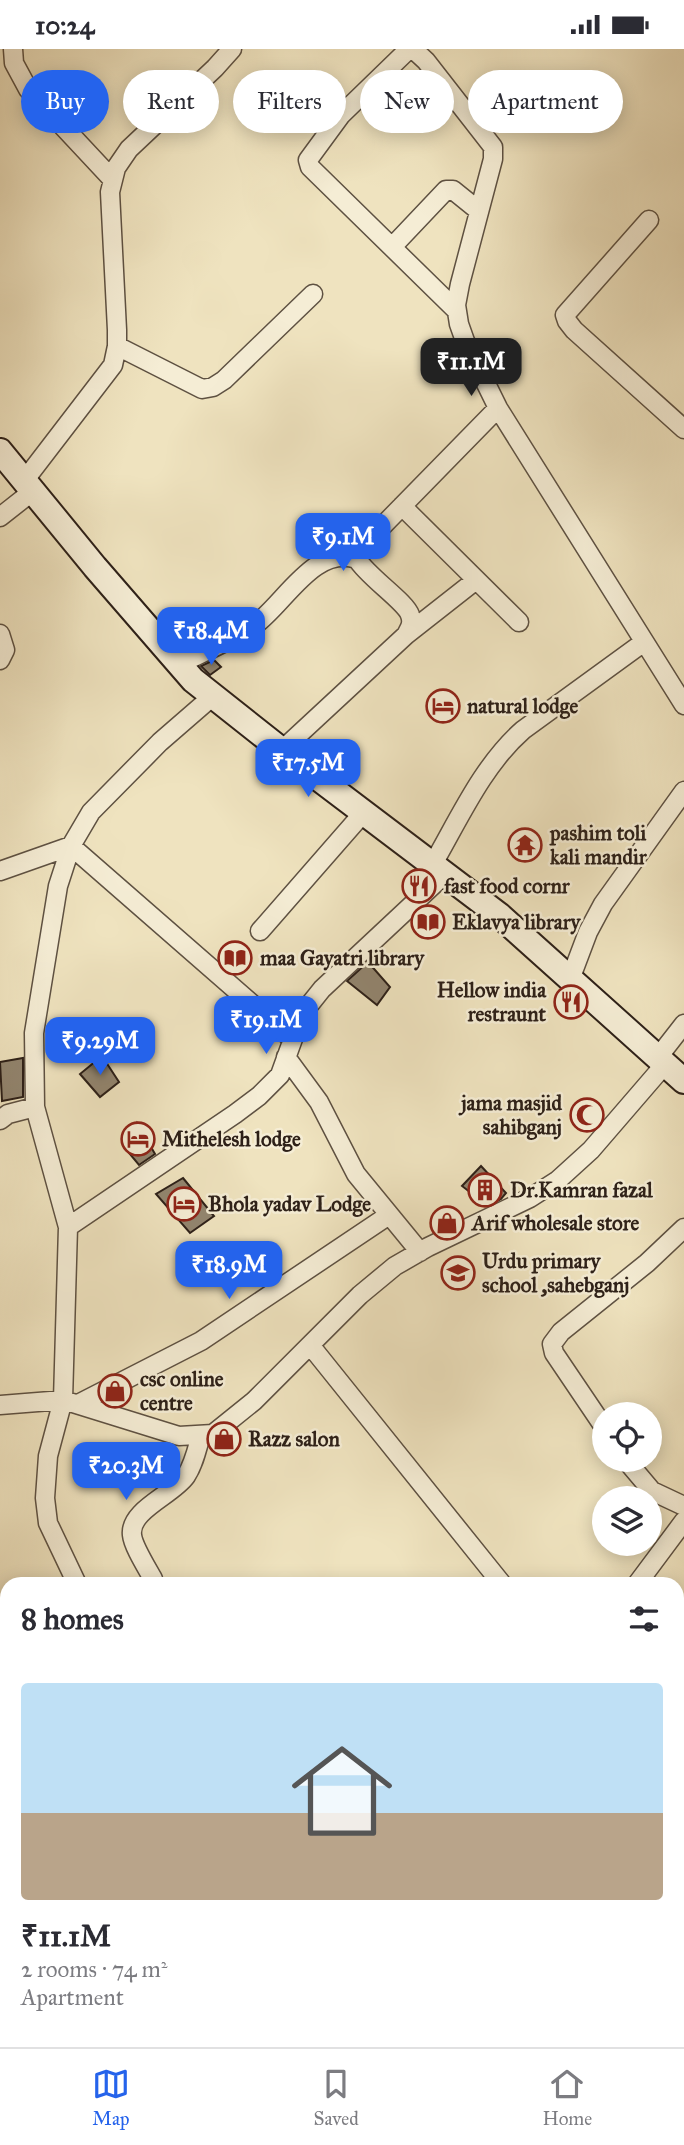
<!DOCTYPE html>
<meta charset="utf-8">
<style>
:root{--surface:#fff;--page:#f2f2f3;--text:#2b2b33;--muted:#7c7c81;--line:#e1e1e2;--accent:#2563eb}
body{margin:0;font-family:"IM FELL Great Primer",serif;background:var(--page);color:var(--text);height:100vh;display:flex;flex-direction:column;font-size:26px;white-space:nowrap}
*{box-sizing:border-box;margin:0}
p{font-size:23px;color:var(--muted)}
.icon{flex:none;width:38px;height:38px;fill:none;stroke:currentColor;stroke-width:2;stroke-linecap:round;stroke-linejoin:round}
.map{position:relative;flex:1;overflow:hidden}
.details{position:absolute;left:0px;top:1528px;width:684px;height:471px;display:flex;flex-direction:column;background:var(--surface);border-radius:21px 21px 0 0;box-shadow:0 4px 18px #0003}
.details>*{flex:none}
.top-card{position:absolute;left:21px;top:21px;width:642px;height:63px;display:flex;gap:14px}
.buttons{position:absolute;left:592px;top:1353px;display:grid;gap:14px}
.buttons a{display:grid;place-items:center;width:70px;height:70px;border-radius:50%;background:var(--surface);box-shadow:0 4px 18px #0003;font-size:35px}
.price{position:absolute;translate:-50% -60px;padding:0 16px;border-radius:14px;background:var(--accent);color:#fff;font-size:23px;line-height:46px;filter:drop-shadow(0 2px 4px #0008)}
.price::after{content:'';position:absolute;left:50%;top:42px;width:21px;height:16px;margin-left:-10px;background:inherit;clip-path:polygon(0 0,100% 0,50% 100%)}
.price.on{background:#222;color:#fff}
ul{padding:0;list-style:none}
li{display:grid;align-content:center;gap:14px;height:371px;padding:0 21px}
li span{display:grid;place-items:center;height:217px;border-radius:7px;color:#555}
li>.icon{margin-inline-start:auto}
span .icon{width:126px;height:126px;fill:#fffc;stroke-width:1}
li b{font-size:30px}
h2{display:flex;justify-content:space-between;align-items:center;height:84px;padding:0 21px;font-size:30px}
.tag{padding:0 24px;border-radius:32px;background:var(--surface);box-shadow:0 4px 18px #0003;font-size:24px;line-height:63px}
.tag.on{background:var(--accent);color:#fff}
.status{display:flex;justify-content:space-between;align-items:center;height:49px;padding:0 35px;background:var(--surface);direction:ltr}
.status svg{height:19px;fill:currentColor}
.menu{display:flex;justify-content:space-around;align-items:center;height:98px;border-top:2px solid var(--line);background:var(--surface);font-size:19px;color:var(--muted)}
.menu a{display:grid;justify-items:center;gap:4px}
.menu .on{color:var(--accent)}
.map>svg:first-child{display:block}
.building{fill:#92856f;stroke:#2d2018;stroke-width:2}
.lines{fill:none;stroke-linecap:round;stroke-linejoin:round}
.lane-casing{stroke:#5e5142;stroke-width:12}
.street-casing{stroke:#5e5142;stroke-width:21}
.secondary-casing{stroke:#2d2018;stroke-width:28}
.lane{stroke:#f5edd5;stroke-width:9}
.street{stroke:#f5edd5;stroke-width:18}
.secondary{stroke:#f5edd5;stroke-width:24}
.labels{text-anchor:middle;stroke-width:5;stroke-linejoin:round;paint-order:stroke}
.poi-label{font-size:21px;font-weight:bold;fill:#2d2018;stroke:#f5edd5;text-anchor:start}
</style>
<div class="status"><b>10:24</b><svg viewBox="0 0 49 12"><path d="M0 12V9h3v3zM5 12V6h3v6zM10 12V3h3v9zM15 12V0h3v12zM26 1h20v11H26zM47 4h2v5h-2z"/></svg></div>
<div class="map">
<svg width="684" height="1998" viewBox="0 0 684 1998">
<rect width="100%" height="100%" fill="#efe3bf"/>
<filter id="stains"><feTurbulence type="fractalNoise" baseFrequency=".00286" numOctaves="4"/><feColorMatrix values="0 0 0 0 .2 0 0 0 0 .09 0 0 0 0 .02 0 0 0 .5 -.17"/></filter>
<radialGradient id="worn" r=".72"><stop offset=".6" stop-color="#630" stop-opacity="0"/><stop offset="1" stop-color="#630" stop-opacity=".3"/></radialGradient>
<!-- building -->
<path class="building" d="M214 611 221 618 210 626 201 617Z
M368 913 390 938 377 956 347 932Z
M102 1007 119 1033 100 1048 80 1025Z
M23 1009V1048L2 1052 0 1013Z
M137 1074 155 1105 139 1116 125 1099Z
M481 1117 506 1144 501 1150 488 1157 462 1137Z
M183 1129 214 1167 190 1184 156 1145Z"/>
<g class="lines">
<defs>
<path id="lane" d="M0 1933 7 1927
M0 1948 7 1952"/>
<path id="street" d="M13 0 14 14 28 40 113 131
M409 0 341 66 308 111 310 118 457 262
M413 0 426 12 493 98V110L460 235 456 256 459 275 465 292 498 359 684 656
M649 171 565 266 567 272 574 281 684 380
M392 198 446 141H453L479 162
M117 297 202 340 213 338 224 331 313 245
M24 432 113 316 117 297V281L110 143 116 119 129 100 215 19 232 0
M402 457 519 573
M0 468 33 442
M0 585 5 601 0 611
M406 586 476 531
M179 615C204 603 230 592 252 578 283 558 313 495 357 510
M282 701 406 586C410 579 413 574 410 566 406 553 368 528 357 510L360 500 498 359
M433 815C459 770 483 716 523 681L644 593
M0 822 71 797 292 990
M260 882 364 763
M571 928 588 883 603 855 684 742
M659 1007 684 975
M286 1008 319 1053 356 1125 420 1203
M0 1071 8 1065 35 1058
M68 1178 235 1065 259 1047 280 1026 302 965 322 940 445 825
M310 1296 502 1535
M78 1355 201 1292 389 1166
M0 1356 63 1351 179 1387 213 1385 254 1352 360 1246 395 1217 428 1198 530 1149 558 1131 591 1101 666 1014
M604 1378 554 1304 552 1295 561 1283 647 1214 684 1179
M625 1410 652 1442 684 1457
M153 1530C147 1519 133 1497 132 1486 129 1461 173 1446 186 1427 194 1415 197 1400 201 1386
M77 1535 48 1474 45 1449 48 1407 63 1351 68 1178 35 1058 34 984 58 837 71 797 91 763 160 693 213 647
M637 1535 684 1472
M677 1618 684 1627
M0 1700 7 1697
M0 1768 7 1766
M0 1818 7 1819
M677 1919 684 1926
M269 1992 275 1998"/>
<path id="secondary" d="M0 402 95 518 193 631 289 707 499 866 684 1032"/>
</defs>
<!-- lane casing -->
<use href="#lane" class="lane-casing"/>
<!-- street casing -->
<use href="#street" class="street-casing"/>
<!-- secondary casing -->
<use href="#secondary" class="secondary-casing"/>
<!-- lane -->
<use href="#lane" class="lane"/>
<!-- street -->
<use href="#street" class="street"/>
<!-- secondary -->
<use href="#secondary" class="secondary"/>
</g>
<!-- icons -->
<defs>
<symbol id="hotel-ring" viewBox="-11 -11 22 22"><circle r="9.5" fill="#f5edd5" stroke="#8f2418" stroke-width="1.5"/><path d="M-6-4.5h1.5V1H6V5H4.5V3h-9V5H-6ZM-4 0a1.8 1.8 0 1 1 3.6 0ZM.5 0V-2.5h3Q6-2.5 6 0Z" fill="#8f2418"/></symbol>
<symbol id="temple-ring" viewBox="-11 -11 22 22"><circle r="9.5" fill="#f5edd5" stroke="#8f2418" stroke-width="1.5"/><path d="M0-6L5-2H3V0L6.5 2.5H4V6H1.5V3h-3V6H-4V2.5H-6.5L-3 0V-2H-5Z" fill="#8f2418"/></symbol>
<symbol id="restaurant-ring" viewBox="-11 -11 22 22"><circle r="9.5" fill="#f5edd5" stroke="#8f2418" stroke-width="1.5"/><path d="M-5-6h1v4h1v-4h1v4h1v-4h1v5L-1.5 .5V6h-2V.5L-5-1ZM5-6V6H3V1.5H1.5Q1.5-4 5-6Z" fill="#8f2418"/></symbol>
<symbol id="library-ring" viewBox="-11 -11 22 22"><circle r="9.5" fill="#f5edd5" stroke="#8f2418" stroke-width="1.5"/><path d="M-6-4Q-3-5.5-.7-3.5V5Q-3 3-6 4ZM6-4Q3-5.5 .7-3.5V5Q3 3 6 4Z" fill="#8f2418"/></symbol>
<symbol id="mosque-ring" viewBox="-11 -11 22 22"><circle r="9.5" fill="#f5edd5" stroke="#8f2418" stroke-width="1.5"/><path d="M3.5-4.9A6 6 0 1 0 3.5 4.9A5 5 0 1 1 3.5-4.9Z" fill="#8f2418"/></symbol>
<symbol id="building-ring" viewBox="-11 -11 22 22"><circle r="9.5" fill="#f5edd5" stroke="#8f2418" stroke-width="1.5"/><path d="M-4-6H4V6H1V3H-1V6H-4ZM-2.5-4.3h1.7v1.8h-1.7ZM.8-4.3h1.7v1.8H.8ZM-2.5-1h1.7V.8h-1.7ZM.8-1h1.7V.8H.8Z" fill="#8f2418"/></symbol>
<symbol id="shop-ring" viewBox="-11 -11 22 22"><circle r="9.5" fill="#f5edd5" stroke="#8f2418" stroke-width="1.5"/><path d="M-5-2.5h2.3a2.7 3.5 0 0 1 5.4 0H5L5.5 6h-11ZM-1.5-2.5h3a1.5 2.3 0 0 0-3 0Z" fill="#8f2418"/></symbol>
<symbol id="school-ring" viewBox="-11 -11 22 22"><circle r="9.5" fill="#f5edd5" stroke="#8f2418" stroke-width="1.5"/><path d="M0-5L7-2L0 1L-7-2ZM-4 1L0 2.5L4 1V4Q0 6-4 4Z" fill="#8f2418"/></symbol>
</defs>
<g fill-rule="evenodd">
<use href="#hotel-ring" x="424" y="638" width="38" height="38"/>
<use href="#temple-ring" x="506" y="777" width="38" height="38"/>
<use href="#restaurant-ring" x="400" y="818" width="38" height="38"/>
<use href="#library-ring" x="409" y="854" width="38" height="38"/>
<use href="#library-ring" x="216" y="890" width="38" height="38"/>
<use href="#restaurant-ring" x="552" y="934" width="38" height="38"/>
<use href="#mosque-ring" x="568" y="1047" width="38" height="38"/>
<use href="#hotel-ring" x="119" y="1071" width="38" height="38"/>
<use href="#building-ring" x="466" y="1122" width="38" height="38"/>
<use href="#hotel-ring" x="165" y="1136" width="38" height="38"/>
<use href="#shop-ring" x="428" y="1155" width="38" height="38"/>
<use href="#school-ring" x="439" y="1205" width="38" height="38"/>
<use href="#shop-ring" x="96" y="1323" width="38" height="38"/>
<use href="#shop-ring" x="205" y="1371" width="38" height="38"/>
</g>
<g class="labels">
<!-- poi labels -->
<g class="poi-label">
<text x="467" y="664">natural lodge</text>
<text x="550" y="791">pashim toli<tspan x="550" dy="24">kali mandir</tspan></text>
<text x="444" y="844">fast food cornr</text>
<text x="452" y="880">Eklavya library</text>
<text x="260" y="916">maa Gayatri library</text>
<text x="546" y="948" text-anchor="end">Hellow india<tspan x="546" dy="24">restraunt</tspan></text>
<text x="562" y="1061" text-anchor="end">jama masjid<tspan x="562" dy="24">sahibganj</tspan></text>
<text x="162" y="1097">Mithelesh lodge</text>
<text x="510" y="1148">Dr.Kamran fazal</text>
<text x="208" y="1162">Bhola yadav Lodge</text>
<text x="472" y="1181">Arif wholesale store</text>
<text x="482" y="1219">Urdu primary<tspan x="482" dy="24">school ,sahebganj</tspan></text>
<text x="140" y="1337">csc online<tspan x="140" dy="24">centre</tspan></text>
<text x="248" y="1397">Razz salon</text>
</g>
</g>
<rect width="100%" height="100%" filter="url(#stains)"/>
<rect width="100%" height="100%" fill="url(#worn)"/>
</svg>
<div class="buttons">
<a><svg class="icon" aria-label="locate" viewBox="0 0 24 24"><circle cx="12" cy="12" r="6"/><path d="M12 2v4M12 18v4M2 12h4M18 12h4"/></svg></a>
<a><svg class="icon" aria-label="layers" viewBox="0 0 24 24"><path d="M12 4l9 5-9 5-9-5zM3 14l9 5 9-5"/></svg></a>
</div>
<b class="price on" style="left:471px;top:349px">₹11.1M</b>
<b class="price" style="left:343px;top:524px">₹9.1M</b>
<b class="price" style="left:211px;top:618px">₹18.4M</b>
<b class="price" style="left:308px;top:750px">₹17.5M</b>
<b class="price" style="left:266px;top:1007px">₹19.1M</b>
<b class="price" style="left:100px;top:1028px">₹9.29M</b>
<b class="price" style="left:229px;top:1252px">₹18.9M</b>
<b class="price" style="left:126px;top:1453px">₹20.3M</b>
<div class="top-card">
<a class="tag on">Buy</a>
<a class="tag">Rent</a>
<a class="tag">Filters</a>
<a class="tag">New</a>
<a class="tag">Apartment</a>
</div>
<section class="details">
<h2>8 homes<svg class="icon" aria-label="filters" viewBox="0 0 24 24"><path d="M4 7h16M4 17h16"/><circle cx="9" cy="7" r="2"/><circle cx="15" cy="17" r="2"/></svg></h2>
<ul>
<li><span style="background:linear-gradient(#bfe0f5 60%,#b9a48a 0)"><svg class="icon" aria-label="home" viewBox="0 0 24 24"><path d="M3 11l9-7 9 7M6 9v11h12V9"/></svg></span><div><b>₹11.1M</b><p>2 rooms · 74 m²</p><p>Apartment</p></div></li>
</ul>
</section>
</div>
<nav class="menu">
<a class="on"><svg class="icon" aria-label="map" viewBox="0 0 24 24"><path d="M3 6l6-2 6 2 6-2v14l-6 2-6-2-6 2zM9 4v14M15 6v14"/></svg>Map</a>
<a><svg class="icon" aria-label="saved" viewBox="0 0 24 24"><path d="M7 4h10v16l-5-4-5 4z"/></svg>Saved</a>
<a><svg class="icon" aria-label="home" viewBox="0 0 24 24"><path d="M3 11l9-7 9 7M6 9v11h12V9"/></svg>Home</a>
</nav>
